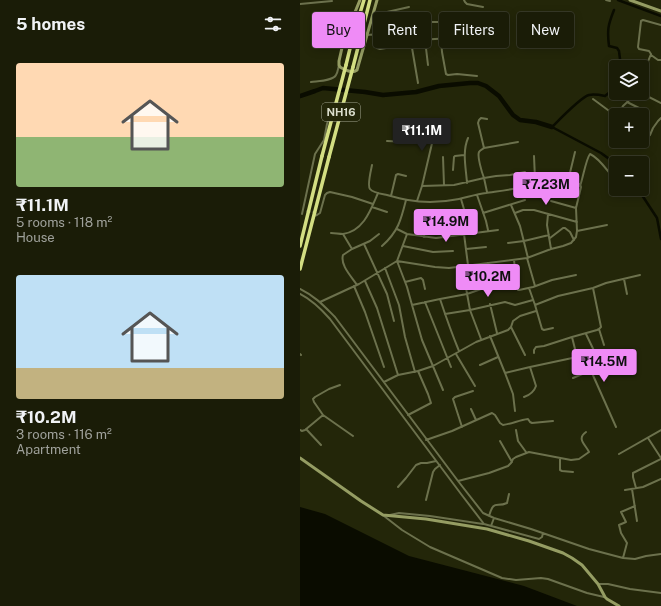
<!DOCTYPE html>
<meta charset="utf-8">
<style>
:root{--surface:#1a1c07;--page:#232511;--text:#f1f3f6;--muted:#9fa19b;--line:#383a28;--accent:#ef8bf6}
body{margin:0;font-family:"Public Sans",sans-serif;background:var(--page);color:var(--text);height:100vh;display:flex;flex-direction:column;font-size:15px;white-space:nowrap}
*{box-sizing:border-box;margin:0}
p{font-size:13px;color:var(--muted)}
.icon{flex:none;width:22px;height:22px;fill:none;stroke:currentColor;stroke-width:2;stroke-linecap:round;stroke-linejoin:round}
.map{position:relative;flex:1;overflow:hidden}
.drawer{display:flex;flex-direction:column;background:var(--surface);width:300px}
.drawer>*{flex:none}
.banner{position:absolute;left:12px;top:12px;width:289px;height:36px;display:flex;gap:8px}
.controls{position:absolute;left:309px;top:60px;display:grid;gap:8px}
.controls a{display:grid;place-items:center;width:40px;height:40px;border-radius:4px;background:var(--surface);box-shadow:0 2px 10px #0003,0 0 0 1px var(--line);font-size:20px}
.price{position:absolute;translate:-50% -34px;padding:0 9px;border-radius:4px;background:var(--accent);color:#111;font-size:13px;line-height:26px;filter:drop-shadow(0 1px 2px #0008)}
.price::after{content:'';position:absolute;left:50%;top:24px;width:12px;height:9px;margin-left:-6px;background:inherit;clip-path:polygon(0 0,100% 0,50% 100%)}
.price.active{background:#222;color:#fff}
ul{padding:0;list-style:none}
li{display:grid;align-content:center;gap:8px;height:212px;padding:0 16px}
li span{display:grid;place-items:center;height:124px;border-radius:4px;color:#555}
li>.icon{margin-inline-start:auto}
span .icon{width:72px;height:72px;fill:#fffc;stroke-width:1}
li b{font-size:17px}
h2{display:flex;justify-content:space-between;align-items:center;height:48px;padding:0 16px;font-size:17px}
.chip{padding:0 14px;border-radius:4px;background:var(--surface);box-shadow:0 2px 10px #0003,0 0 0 1px var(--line);font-size:14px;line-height:36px}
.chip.active{background:var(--accent);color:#111}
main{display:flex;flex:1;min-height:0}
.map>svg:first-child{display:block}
.water{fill:#0a0c00}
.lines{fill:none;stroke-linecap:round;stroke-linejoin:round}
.canal{stroke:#0a0c00;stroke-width:2.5}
.river{stroke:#0a0c00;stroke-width:4.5}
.street-tunnel{stroke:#3e4126;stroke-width:2;stroke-dasharray:2 1;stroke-linecap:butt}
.street{stroke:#6c714d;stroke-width:2}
.secondary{stroke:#959d63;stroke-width:3}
.highway{stroke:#d3de82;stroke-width:3.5}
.highway-bridge{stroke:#d3de82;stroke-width:3.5}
.labels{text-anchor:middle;stroke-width:3;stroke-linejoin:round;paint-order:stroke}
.shield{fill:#232609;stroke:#a3a692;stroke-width:1}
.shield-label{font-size:11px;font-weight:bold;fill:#daddcc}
</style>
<main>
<section class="drawer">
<h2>5 homes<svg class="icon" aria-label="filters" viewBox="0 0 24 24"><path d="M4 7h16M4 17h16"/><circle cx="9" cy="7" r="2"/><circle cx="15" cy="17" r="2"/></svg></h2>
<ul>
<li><span style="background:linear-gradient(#ffd9b3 60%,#8fb573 0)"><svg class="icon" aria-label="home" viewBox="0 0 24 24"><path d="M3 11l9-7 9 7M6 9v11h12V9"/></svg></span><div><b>₹11.1M</b><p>5 rooms · 118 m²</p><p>House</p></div></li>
<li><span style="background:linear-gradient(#bfe0f5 75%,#c2b280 0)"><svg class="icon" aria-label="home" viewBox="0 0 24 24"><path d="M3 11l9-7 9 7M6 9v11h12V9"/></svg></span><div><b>₹10.2M</b><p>3 rooms · 116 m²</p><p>Apartment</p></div></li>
</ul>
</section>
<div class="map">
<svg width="361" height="606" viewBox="0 0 361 606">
<rect width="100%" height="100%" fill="#232609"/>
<!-- water -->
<path class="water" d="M0 507 25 514 109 556 224 586 277 606H0Z"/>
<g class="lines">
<!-- canal -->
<path class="canal" d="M318 0 361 16
M314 10C308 25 307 30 309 46L317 48 319 51 321 67
M316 81 310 92 305 96C300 95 294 94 289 95 281 97 259 120 252 127L301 153 316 164
M338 189 357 218 361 239"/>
<!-- river -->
<path class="river" d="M0 96 15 91 23 88 65 92 83 95 116 92 139 86 170 83H178L186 86 199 96 213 115 220 120 236 122 252 127"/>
<!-- street-tunnel -->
<path class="street-tunnel" d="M6 211 17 213"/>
<!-- street -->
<path class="street" d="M164 0 165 2 167 4 183 7
M306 0 310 1
M0 4 32 1
M73 13 87 12 109 7
M76 34V46L77 48 80 49 92 47 118 40 152 38
M67 35 79 34 124 22H154
M141 39 142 52 146 74 148 75 157 74 177 76
M125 40 128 65
M111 42 118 83
M351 55 358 60H361
M342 81 343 74 351 54 349 51 339 49 338 47 341 21 343 20 361 25
M11 82C17 81 33 81 36 75 38 72 38 68 39 65
M341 93 361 103
M293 99 316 116
M327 102 347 112
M318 115 323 106 337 93
M311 130 316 119
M87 141 131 143
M218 142 184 148C183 149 180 150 179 152 177 156 182 173 184 178L196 176 210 175 225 172
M339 146 350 135 353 128 358 121 361 118
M184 148 178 123 179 120 181 118 187 119
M143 157 144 185
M72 165C71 170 67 186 70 189 73 193 82 194 87 195 94 197 101 199 108 200 124 203 144 202 159 199 168 197 177 194 186 193 197 191 230 189 235 179L234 156
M153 170 154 157 155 156 164 155
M167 183C166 168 162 152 168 138
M122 186 137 122
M280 186C283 178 286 159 290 154 299 158 306 169 312 176
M177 195 186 221 188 230
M91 196 96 175 98 174 106 176
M161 199 166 216
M117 201 122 186 154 185 184 178 187 192
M251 201 276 208
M211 205 220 226 228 258
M72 207 87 212
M183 213 225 200
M215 213 223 210H234L277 222
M2 214 15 154 24 140 27 124 28 121 26 117 28 111
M248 214 247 225 251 249
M14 216 17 215 20 213 25 195 27 193 30 192 52 197 73 204
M97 229 107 234 136 238 198 230
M277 231 307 225
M31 233C35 233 39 234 43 234 64 231 71 209 78 193
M43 234 52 249 43 255C40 265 51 276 57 285
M107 234 97 261 107 287 112 305
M164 234 168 265
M124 237 125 223
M250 238 263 228H265L270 232 274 240
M208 243 224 241 249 235
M64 244 87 294 94 321
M82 246C98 232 101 220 106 200
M103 246 133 252 153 251
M52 249 70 241 79 234
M166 249 186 247
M227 258 235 286
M214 260 217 287 218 290H219L233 287 252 280 276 275
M188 263 193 286
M162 266 170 310 181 339
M85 268 99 305 105 337 115 372
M324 279 327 294
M65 281 77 308 98 375
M105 282 121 278 123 280 125 289
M54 286 65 312 84 367
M229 288 235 305
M0 289C16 297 23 305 35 317L158 481 183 513 194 518 231 529 289 549 323 558 335 559 346 556 361 554
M0 294C12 300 21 309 30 319L161 494 184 524 239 539 242 537 243 533
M140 299 167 294 184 288 216 281
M20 302 59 284 97 261 135 267 149 268 227 258 251 249 263 246 271 243 276 237 277 231 276 208 281 187 280 184 270 183 268 181 275 152
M125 302 151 367
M190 304 197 333
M145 314 170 310 205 302 215 305 233 300
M211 327 225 355
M253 328 244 330 242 329 235 305 258 296 293 288 306 283 340 275
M299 329 304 345
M286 334 298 359
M190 336 205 373 230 367 277 357 272 337 297 330 299 329 301 327 293 288
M234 353V350L236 347 244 346 272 337
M0 354 1 355
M156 354 175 386
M277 357 284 374
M180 365 198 357
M205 373 213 394 215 411
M273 378 287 372 292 373 316 427
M84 382 98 375 118 371 133 366 176 342 208 330 211 327 213 321 220 316 236 311
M143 390 122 340 112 305 140 299C146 317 152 334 159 351
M224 397C230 395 234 392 236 386L230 367
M171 409 176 420
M23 415 14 402 13 399 15 397 29 389 40 385
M108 415 131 403 128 394 118 371
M162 427 153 399 155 397 173 391
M6 429 21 445
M0 430 2 431 5 430 23 415 53 436
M216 430 218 441 226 452
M348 438 361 458
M126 440 152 431 192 413 195 415 200 423 203 425C212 424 219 420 228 419L230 422 232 423 253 421
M200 441 212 462
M319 454 361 430
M260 458V470L262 471 273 472
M158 481 189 473 208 466 211 463 213 459 216 457 229 452 271 460 279 459 289 452C286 445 276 439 286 432
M98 487 106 478 116 465 121 463H127L136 461
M336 488 333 477V473L361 459
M332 489 337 521
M325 490 343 487 361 479
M126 500 133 472 135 469 140 465
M90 515 99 513 130 516 183 524
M84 516 102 530 130 547 202 578 216 580 241 578 248 579 287 593 304 597
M189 516C194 499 196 508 207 503L209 494
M191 526 194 518
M323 558 327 543 321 533 319 525 326 522 321 512 335 506
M298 584H308L330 589 361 593"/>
<!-- secondary -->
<path class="secondary" d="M60 0 44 39 39 61V65L40 67C45 70 52 74 57 70L77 0
M330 0 361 11
M0 458 61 501 83 515 126 519 187 529 229 541 263 553 272 558 282 565 298 584 305 597 307 599 319 606"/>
<!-- highway -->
<path class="highway" d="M46 65 53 36 64 0
M53 67 70 0
M0 246 22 156
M0 269 29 157"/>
<!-- highway-bridge -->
<path class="highway-bridge" d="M22 156 46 65
M29 157 53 67"/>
</g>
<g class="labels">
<!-- shield labels -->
<rect class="shield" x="22" y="103" width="38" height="18" rx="3"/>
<g class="shield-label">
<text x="41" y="116">NH16</text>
</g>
</g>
</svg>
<div class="controls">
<a><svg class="icon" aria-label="layers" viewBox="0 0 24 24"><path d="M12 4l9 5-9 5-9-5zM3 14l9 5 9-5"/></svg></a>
<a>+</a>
<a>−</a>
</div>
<b class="price active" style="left:122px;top:152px">₹11.1M</b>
<b class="price" style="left:246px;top:206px">₹7.23M</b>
<b class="price" style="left:146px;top:243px">₹14.9M</b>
<b class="price" style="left:188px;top:298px">₹10.2M</b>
<b class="price" style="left:304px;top:383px">₹14.5M</b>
<div class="banner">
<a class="chip active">Buy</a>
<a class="chip">Rent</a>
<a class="chip">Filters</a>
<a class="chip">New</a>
</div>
</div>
</main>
